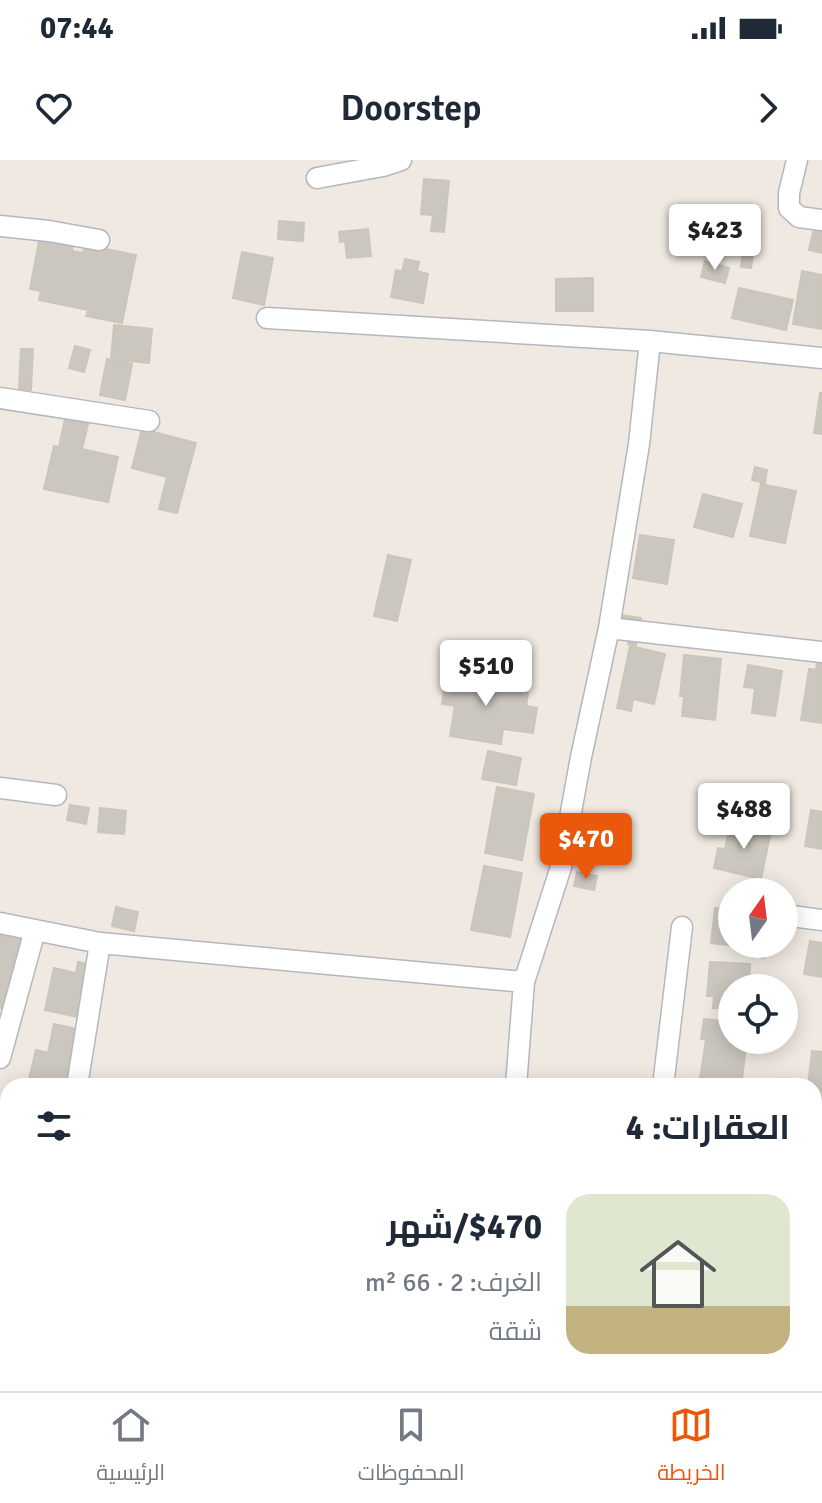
<!DOCTYPE html>
<html lang="ar">
<meta charset="utf-8">
<style>
:root{--surface:#fff;--page:#f2f2f3;--text:#1f2937;--muted:#747a83;--line:#e0e1e3;--accent:#ea580c}
body{margin:0;font-family:Signika,Cairo,sans-serif;background:var(--page);color:var(--text);direction:rtl;height:100vh;display:flex;flex-direction:column;font-size:30px;white-space:nowrap}
*{box-sizing:border-box;margin:0}
p{font-size:26px;color:var(--muted)}
.icon{flex:none;width:44px;height:44px;fill:none;stroke:currentColor;stroke-width:2;stroke-linecap:round;stroke-linejoin:round}
.map{position:relative;flex:1;overflow:hidden;direction:ltr}
.drawer{position:absolute;left:0px;top:918px;width:822px;height:314px;display:flex;flex-direction:column;background:var(--surface);border-radius:24px 24px 0 0;box-shadow:0 4px 20px #0003;direction:rtl}
.drawer>*{flex:none}
.needle{width:52px;rotate:14deg}
.tools{position:absolute;left:718px;top:718px;display:grid;gap:16px}
.tools a{display:grid;place-items:center;width:80px;height:80px;border-radius:50%;background:var(--surface);box-shadow:0 4px 20px #0003;font-size:40px}
.price{position:absolute;translate:-50% -68px;padding:0 18px;border-radius:8px;background:#fff;color:#222;font-size:26px;line-height:52px;filter:drop-shadow(0 2px 4px #0008)}
.price::after{content:'';position:absolute;left:50%;top:48px;width:24px;height:18px;margin-left:-12px;background:inherit;clip-path:polygon(0 0,100% 0,50% 100%)}
.price.active{background:var(--accent);color:#fff}
ul{padding:0;list-style:none}
li{display:flex;align-items:center;gap:24px;height:200px;padding:0 32px}
li+li{border-top:2px solid var(--line)}
li span{display:grid;place-items:center;flex:none;width:224px;height:160px;border-radius:24px;color:#555}
li>.icon{margin-inline-start:auto}
span .icon{width:96px;height:96px;fill:#fffc;stroke-width:1}
li b{font-size:34px}
h2{display:flex;justify-content:space-between;align-items:center;height:96px;padding:0 32px;font-size:34px}
.status{display:flex;justify-content:space-between;align-items:center;height:56px;padding:0 40px;background:var(--surface);direction:ltr}
.status svg{height:22px;fill:currentColor}
header{display:flex;justify-content:space-between;align-items:center;height:104px;padding:0 32px;background:var(--surface);font-size:36px;font-weight:600}
.tab-bar{display:flex;justify-content:space-around;align-items:center;height:112px;border-top:2px solid var(--line);background:var(--surface);font-size:22px;color:var(--muted)}
.tab-bar a{display:grid;justify-items:center;gap:4px}
.tab-bar .active{color:var(--accent)}
.map>svg:first-child{display:block}
.building{fill:#cbc7bf;stroke:#cbc5ba;stroke-width:2}
.lines{fill:none;stroke-linecap:round;stroke-linejoin:round}
.street-casing{stroke:#b4b7c1;stroke-width:23}
.street{stroke:#fff;stroke-width:20}
</style>
<div class="status"><b>07:44</b><svg viewBox="0 0 49 12"><path d="M0 12V9h3v3zM5 12V6h3v6zM10 12V3h3v9zM15 12V0h3v12zM26 1h20v11H26zM47 4h2v5h-2z"/></svg></div>
<header><svg class="icon" aria-label="forward" viewBox="0 0 24 24"><path d="M9 5l7 7-7 7"/></svg>Doorstep<svg class="icon" aria-label="heart" viewBox="0 0 24 24"><path d="M12 20l-8-8c-3-5 5-10 8-4 3-6 11-1 8 4z"/></svg></header>
<div class="map">
<svg width="822" height="1231" viewBox="0 0 822 1231">
<rect width="100%" height="100%" fill="#efe9e1"/>
<!-- building -->
<path class="building" d="M424 19 449 21 444 72 431 71 433 55 421 54Z
M731 52 754 59 748 83 724 76Z
M279 61 304 63 303 81 278 79Z
M368 69 371 96 347 98 345 81 340 82 339 72Z
M814 69 822 71V93L809 90Z
M40 76 74 82 72 91 83 93 85 85 136 95 122 163 86 156 88 150 39 140 41 131 30 129Z
M242 92 273 98 264 145 233 138Z
M743 93 753 94 751 108 741 107Z
M405 99 419 102 417 111 428 114 423 143 391 137 396 110 402 112Z
M705 101 729 108 725 123 701 117Z
M802 111 822 115V169L793 164Z
M593 118V151H556V119Z
M739 128 793 140 786 170 732 158Z
M114 165 152 169 149 203 111 199Z
M75 186 90 190 84 212 69 208Z
M21 189H33L31 230 19 229Z
M107 199 132 204 125 240 100 235Z
M820 233H822V274L814 273Z
M65 259 88 264 82 289 118 297 108 342 44 329 54 286 59 287Z
M142 269 196 283 177 353 159 349 167 317 132 308Z
M755 307 767 310 765 323 752 320Z
M761 324 796 331 785 383 750 376Z
M703 334 742 344 733 377 694 367Z
M640 375 674 380 667 424 633 418Z
M388 395 411 400 397 461 374 456Z
M622 455 641 458 636 486 628 484 631 465 620 464Z
M630 486 665 494 654 544 633 539 631 551 617 548Z
M684 495 721 499 715 560 682 556 684 536H680Z
M817 502 822 503V563L801 560 809 509 816 510Z
M748 505 782 511 775 556 752 553 755 528 744 527Z
M447 511 506 520 504 529 528 533 526 546 537 548 533 573 503 569 501 584 450 576 455 546 442 544Z
M488 591 521 598 516 625 482 619Z
M497 627 534 634 522 700 485 693Z
M70 645 89 648 86 664 67 660Z
M100 648 126 651 124 674 98 672Z
M811 650 822 652V689L805 686Z
M731 662 771 671 761 719 714 708 718 688 725 689Z
M484 706 522 713 510 777 471 770Z
M577 712 597 716 594 730 574 726Z
M116 747 138 752 134 771 112 766Z
M715 748 732 749V784H766L764 798 752 796 753 788 711 783Z
M0 773 30 780 14 851 0 848Z
M810 781 822 783V817L804 814Z
M78 802 98 806 87 859 45 850 54 808 76 813Z
M710 802 750 804 749 828H732V849L713 848 714 836H707Z
M704 859 732 862V880H747L741 926H699L706 879H701Z
M54 864 86 871 76 915 69 914 66 926 29 919 36 890 48 893Z
M812 891 822 892V952L814 951V926H808Z
M814 970 822 973V982L814 1011Z
M0 1055 8 1057V1103L0 1101Z
M0 1117 8 1119V1167L0 1165Z
M0 1182 8 1185V1216L3 1227 0 1226Z
M193 1224H240L239 1231H226Z"/>
<g class="lines">
<defs>
<path id="street" d="M797 0 789 33V48L799 57 822 60
M317 18 383 6 401 0
M0 66 49 71 99 80
M267 158 650 181
M0 238 149 261
M609 468 822 492
M0 628 56 635
M784 755 822 760
M0 763 100 783 524 822
M0 898 35 770
M77 926 100 783
M516 926 524 822 561 707 581 597 609 468 639 284 650 181 822 198
M663 926 682 767
M814 1036 822 1037
M821 1179H822
M21 1231 23 1224
M462 1231 464 1224"/>
</defs>
<!-- street casing -->
<use href="#street" class="street-casing"/>
<!-- street -->
<use href="#street" class="street"/>
</g>
</svg>
<div class="tools">
<a><svg class="needle" viewBox="-14 -14 28 28"><path d="M0-13l5 13h-10z" fill="#e53935"/><path d="M0 13l5-13h-10z" fill="#747a83"/></svg></a>
<a><svg class="icon" aria-label="locate" viewBox="0 0 24 24"><circle cx="12" cy="12" r="6"/><path d="M12 2v4M12 18v4M2 12h4M18 12h4"/></svg></a>
</div>
<b class="price" style="left:715px;top:112px">$423</b>
<b class="price" style="left:486px;top:548px">$510</b>
<b class="price" style="left:744px;top:691px">$488</b>
<b class="price active" style="left:586px;top:721px">$470</b>
<section class="drawer">
<h2>العقارات: 4<svg class="icon" aria-label="filters" viewBox="0 0 24 24"><path d="M4 7h16M4 17h16"/><circle cx="9" cy="7" r="2"/><circle cx="15" cy="17" r="2"/></svg></h2>
<ul>
<li><span style="background:linear-gradient(#dfe7d0 70%,#c2b280 0)"><svg class="icon" aria-label="home" viewBox="0 0 24 24"><path d="M3 11l9-7 9 7M6 9v11h12V9"/></svg></span><div><b>$470/شهر</b><p>الغرف: 2 · 66 m²</p><p>شقة</p></div></li>
</ul>
</section>
</div>
<nav class="tab-bar">
<a class="active"><svg class="icon" aria-label="map" viewBox="0 0 24 24"><path d="M3 6l6-2 6 2 6-2v14l-6 2-6-2-6 2zM9 4v14M15 6v14"/></svg>الخريطة</a>
<a><svg class="icon" aria-label="saved" viewBox="0 0 24 24"><path d="M7 4h10v16l-5-4-5 4z"/></svg>المحفوظات</a>
<a><svg class="icon" aria-label="home" viewBox="0 0 24 24"><path d="M3 11l9-7 9 7M6 9v11h12V9"/></svg>الرئيسية</a>
</nav>
